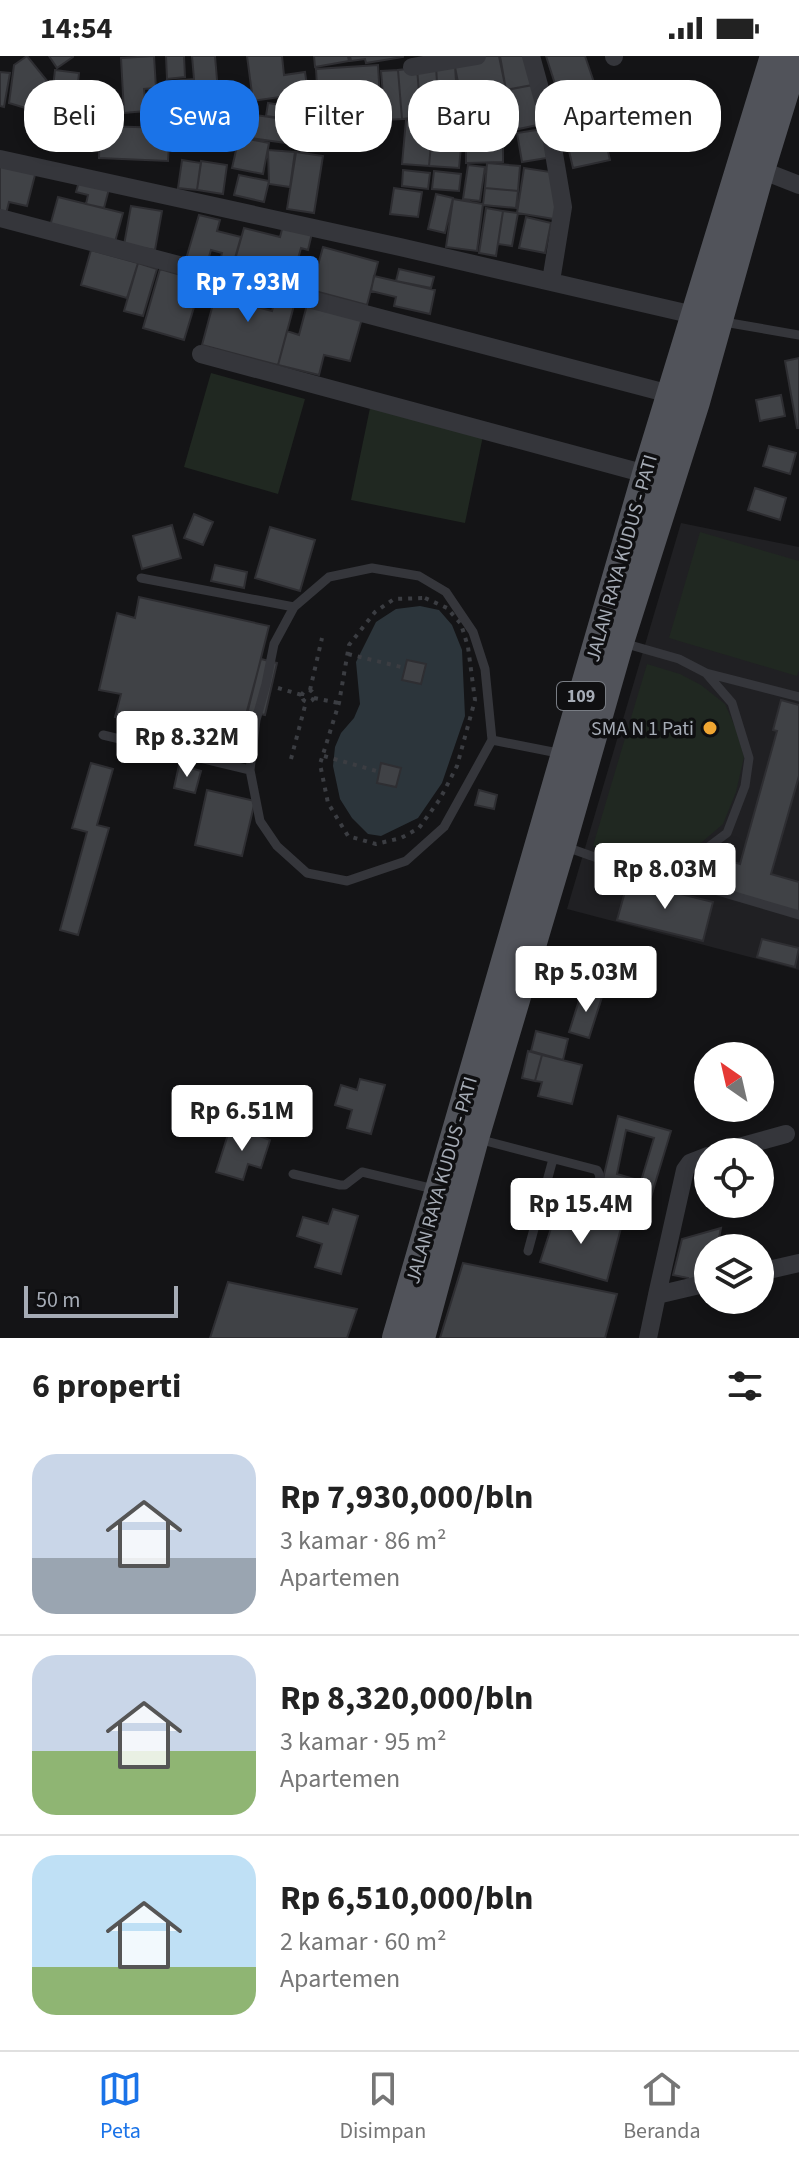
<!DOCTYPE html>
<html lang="id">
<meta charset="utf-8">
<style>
:root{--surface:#fff;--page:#f6f6f6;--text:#222;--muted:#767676;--line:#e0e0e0;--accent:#1a73e8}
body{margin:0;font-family:"Source Sans 3",sans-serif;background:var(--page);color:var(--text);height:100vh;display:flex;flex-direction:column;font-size:30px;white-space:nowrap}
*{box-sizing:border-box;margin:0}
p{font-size:26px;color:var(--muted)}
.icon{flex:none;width:44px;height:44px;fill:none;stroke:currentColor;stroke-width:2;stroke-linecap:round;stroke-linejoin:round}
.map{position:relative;height:1282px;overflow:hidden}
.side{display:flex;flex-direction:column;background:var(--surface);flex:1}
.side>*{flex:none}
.guide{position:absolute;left:24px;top:24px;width:752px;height:72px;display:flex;gap:16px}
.needle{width:52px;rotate:326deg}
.fabs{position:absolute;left:694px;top:986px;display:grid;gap:16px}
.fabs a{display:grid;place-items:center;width:80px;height:80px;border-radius:50%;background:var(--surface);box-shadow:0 4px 12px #0003;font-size:40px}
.scale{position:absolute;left:24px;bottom:20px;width:154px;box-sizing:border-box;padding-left:8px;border:4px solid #a6acb6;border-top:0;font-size:22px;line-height:28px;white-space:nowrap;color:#a6acb6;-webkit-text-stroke:6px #0f0f11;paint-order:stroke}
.price{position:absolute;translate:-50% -68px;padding:0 18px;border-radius:8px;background:#fff;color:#222;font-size:26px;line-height:52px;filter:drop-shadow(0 2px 4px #0008)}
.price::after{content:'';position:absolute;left:50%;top:48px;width:24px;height:18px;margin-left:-12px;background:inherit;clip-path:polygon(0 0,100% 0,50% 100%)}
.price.on{background:var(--accent);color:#fff}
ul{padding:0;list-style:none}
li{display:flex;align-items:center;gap:24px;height:200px;padding:0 32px}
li+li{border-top:2px solid var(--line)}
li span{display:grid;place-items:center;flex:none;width:224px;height:160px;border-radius:24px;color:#555}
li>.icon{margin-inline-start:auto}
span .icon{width:96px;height:96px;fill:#fffc;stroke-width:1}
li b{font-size:34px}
h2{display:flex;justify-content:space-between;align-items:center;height:96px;padding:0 32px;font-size:34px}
.chip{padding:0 28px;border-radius:32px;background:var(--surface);box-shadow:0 4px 12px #0003;font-size:28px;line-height:72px}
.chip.on{background:var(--accent);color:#fff}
.status{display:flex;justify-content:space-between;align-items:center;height:56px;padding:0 40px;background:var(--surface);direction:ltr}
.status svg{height:22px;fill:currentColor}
.tabs{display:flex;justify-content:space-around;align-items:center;height:112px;border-top:2px solid var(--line);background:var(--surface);font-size:22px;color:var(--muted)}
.tabs a{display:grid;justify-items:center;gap:4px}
.tabs .on{color:var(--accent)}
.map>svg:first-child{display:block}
.built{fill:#202023}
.green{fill:#202821}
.water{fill:#2c353b}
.building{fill:#404246;stroke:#2e2e32;stroke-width:2;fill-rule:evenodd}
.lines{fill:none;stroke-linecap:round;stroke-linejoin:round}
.path{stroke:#3b3d42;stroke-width:4;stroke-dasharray:4 6;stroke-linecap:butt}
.service{stroke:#35363b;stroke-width:9}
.minor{stroke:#35363b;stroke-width:18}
.primary{stroke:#51535a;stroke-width:28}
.poi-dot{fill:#f0a632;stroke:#0f0f11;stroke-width:3}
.labels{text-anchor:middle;stroke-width:7;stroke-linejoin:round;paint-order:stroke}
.shield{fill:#0f0f11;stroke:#797d84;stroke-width:2}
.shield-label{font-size:18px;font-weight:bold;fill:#a6acb6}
.street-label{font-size:20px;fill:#a6acb6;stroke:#0f0f11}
.poi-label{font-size:20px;fill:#a6acb6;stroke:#0f0f11;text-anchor:end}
</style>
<div class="status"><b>14:54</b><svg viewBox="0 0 49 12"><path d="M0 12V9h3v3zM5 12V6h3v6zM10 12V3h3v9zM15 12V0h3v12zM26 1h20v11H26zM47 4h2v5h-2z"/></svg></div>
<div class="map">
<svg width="799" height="1282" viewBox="0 0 799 1282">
<rect width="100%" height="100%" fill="#141416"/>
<!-- built -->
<path class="built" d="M681 467 799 491V914L567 853Z"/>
<!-- green -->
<path class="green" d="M211 317 305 343 278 438 184 411Z
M370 352 484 375 465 467 351 444Z
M700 476 799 505V614L797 620 669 582Z
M647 608 680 618 701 629 725 648 736 673 744 701 736 736 723 768 681 804 659 807 593 790Z"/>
<!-- water -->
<path class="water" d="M420 550 439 554 452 569 462 594 465 660 442 727 418 762 381 780 368 778 352 762 340 743 333 710 335 691 341 677 354 662 360 648 356 606 376 566 396 553Z"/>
<!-- building -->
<path class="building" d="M27 0 52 31 45 58 9 47 14 9Z
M49 0H73V1L57 12Z
M154 0 156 32 144 33 146 55 124 57 121 2Z
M166 0H184L185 21 167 23Z
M192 0H215L219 47 197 49 198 55 176 57 173 25 194 23Z
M247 0H282L284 19 305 16 308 37 253 45Z
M314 0H348L349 5 315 11Z
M350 0H403V1L366 7 365 3 351 5Z
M485 0H499L506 34 461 42 454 6Z
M500 0H530L538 28 506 34Z
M546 0H585L599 41 563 53Z
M378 9 381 61 319 65 316 13Z
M455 9 458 58 439 60 436 10Z
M436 10 439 60 421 61 417 12Z
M417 12 421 61 402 63 398 14Z
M55 14 79 17 76 45 104 48 102 62 50 57Z
M398 14 402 63 385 64 381 15Z
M0 16 10 17 4 51 0 50Z
M538 28 547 67 514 74 506 34Z
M268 47 289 50 287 63 266 60Z
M510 54 512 75 469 80 467 59Z
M241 57 297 65 293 88 237 80Z
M406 64 433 67 429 110 402 108Z
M563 66H623L625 83 569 95Z
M320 67 352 69 351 88 319 86Z
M433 67 463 69 459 112 429 110Z
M100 70 170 72 168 105 99 102Z
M549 72 553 101 522 106 517 77Z
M239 81 269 87 263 118 232 112Z
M503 81V106L466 107V82Z
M606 87 610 104 573 112 569 95Z
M268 94 295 96 290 131 269 128Z
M296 96 323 100 314 157 287 153Z
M182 104 201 107 197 134 178 132Z
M0 105 36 115 27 150 9 146 6 158 0 157Z
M201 105 227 109 223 138 197 134Z
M487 107 520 110 518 135 485 132Z
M468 109 485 111 480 145 463 143Z
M524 112 557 117 560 164 517 157Z
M403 114 430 117 428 133 402 130Z
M434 115 461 118 459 135 432 133Z
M239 119 269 125 264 146 234 139Z
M80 122 110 129 104 152 86 148 88 139 76 136Z
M394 132 422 136 418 161 390 158Z
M485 132 518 135 516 152 483 149Z
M436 138 453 142 445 177 428 173Z
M58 141 123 157 115 186 50 170Z
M453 143 483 148 477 195 446 191Z
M131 150 162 155 155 194 124 189Z
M486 152 503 155 496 200 479 197Z
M503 155 518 157 512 190 498 188Z
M199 159 220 164 217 175 241 181 231 216 218 213 222 197 211 194 207 208 186 203Z
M526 161 551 167 545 197 519 192Z
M284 166 313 173 308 194 301 192 292 225 275 220 274 224 232 214 244 172 280 181Z
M323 191 378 206 367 249 311 234Z
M91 194 138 207 127 242 81 229Z
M138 207 157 213 143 260 124 255Z
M160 213 202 225 184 284 143 272Z
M399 213 434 221 431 232 396 225Z
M374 220 435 234 430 258 394 250 396 241 371 235Z
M220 222 247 229 242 247 272 255 277 237 296 242 278 309 202 289Z
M308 245 363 259 350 305 324 299 319 319 278 309 287 275 299 279Z
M799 302V372H797L785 305Z
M781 339 785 360 760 365 756 344Z
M769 390 796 397 790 418 763 410Z
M755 432 786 442 780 464 748 454Z
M194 458 213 466 203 489 184 482Z
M172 469 181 502 142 513 133 480Z
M270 471 315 484 300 535 255 522Z
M215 509 247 516 244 532 211 525Z
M139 541 269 570 239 690 115 661 121 638 99 634 117 557 135 562Z
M261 603 277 607 265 659 247 655Z
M407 604 426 608 421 628 402 624Z
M781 644 799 649V720L771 818 799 826V858L722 836 730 805 740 808 777 675 773 674Z
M91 707 113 713 97 769 109 772 78 879 60 874 87 776 72 772Z
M381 707 401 712 396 731 377 727Z
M179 709 201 715 195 737 174 732Z
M207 734 255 745 242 800 195 789Z
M479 734 497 739 494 753 475 749Z
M628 825 713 846 703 885 617 864Z
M762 883 799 892 795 911 757 901Z
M582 935 602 941 589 982 569 976Z
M536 975 568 983 563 1004 531 995Z
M528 995 542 999 535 1025 522 1022Z
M542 999 582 1009 572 1048 538 1040 542 1026 535 1025Z
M360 1023 385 1029 371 1078 347 1072 352 1054 335 1049 341 1029 357 1034Z
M618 1060 671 1075 651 1141 602 1127ZM626 1074 654 1082 641 1125 617 1118Z
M231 1069 270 1084 261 1112 248 1108 243 1124 216 1116Z
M333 1153 358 1160 341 1218 315 1211 322 1188 297 1180 303 1161 328 1168Z
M556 1157 621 1172 607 1225 540 1206Z
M721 1172 717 1192H708V1226L687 1228 688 1222 673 1219 682 1183Z
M463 1207 617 1238 605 1282H440Z
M228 1226 357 1253 347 1282H210Z"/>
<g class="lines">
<!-- path -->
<path class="path" d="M425 542 447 552 461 568 468 591 475 644 457 710 440 743 419 772 401 782 376 788 348 780 328 747 320 708 339 647 349 589 375 556 394 543Z
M348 598 405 612
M278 632 302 639
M302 640a6 6 0 1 1 12 0a6 6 0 1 1-12 0Z
M310 634 322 582
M314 642 339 647
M324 700 380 716
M291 703 306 646"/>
<!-- service -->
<path class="service" d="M724 266 799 279
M372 512 419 520 446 536 473 576 485 613 492 684 444 771 406 805 347 825 307 817 277 790 260 765 250 714 256 664 266 628 274 588 294 551 329 521Z
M141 522 294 551
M706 617 799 641
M103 679 250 714
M492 684 563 698
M566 791 603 804 660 818 687 807 727 777 745 730 749 702 732 647 706 617 679 603 623 587
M660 818 799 859
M478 1083 597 1114C603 1123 599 1131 594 1140H573L545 1132
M293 1118 340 1129H345L362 1116 434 1133
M528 1195 553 1103"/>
<!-- minor -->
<path class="minor" d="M531 0 548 62 563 151 551 225
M614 0V1
M412 11 477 0
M0 103 400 191 694 259
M761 114 799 129
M0 162 670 338
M201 298 646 418
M721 1096 786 1078
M760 1216 799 1207
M657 1239 685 1114 690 1107 708 1100
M648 1282 657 1239 708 1227"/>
<!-- primary -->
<path class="primary" d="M396 1282 646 418 774 0
M421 1282 475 1082 562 789 620 586 696 346 761 114 796 0"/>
</g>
<!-- markers -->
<circle class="poi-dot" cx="710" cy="672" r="8"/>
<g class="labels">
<!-- shield labels -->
<rect class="shield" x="557" y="626" width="48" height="28" rx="6"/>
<g class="shield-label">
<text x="581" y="646">109</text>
</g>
<!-- street labels -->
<g class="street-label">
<text transform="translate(621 502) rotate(-74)" y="7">JALAN RAYA KUDUS - PATI</text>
<text transform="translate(441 1124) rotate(-74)" y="7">JALAN RAYA KUDUS - PATI</text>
</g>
<!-- poi labels -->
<g class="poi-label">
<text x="694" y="679">SMA N 1 Pati</text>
</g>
</g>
</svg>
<div class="fabs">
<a><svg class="needle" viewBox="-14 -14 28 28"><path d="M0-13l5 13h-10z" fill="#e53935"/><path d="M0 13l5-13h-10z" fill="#767676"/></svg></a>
<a><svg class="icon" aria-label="locate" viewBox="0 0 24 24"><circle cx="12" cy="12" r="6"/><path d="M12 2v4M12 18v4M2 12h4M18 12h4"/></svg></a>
<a><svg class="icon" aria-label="layers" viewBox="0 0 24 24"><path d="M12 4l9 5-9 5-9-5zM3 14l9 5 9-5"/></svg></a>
</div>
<div class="scale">50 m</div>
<b class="price on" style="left:248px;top:268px">Rp 7.93M</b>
<b class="price" style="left:187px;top:723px">Rp 8.32M</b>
<b class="price" style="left:665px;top:855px">Rp 8.03M</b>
<b class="price" style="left:586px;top:958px">Rp 5.03M</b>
<b class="price" style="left:242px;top:1097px">Rp 6.51M</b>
<b class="price" style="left:581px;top:1190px">Rp 15.4M</b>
<div class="guide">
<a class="chip">Beli</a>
<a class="chip on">Sewa</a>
<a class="chip">Filter</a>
<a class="chip">Baru</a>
<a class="chip">Apartemen</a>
</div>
</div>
<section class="side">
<h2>6 properti<svg class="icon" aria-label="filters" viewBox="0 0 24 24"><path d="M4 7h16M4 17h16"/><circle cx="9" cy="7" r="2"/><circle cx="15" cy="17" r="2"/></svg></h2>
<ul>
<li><span style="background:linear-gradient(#c9d6e8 65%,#9aa5b1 0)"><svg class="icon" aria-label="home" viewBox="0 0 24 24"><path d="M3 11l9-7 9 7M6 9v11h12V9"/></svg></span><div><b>Rp 7,930,000/bln</b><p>3 kamar · 86 m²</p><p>Apartemen</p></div></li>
<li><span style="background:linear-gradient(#c9d6e8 60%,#8fb573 0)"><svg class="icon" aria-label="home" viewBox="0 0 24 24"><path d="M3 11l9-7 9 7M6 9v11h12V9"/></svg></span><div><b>Rp 8,320,000/bln</b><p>3 kamar · 95 m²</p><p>Apartemen</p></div></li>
<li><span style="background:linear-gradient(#bfe0f5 70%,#8fb573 0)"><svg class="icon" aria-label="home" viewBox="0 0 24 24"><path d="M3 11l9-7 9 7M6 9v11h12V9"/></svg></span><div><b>Rp 6,510,000/bln</b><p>2 kamar · 60 m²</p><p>Apartemen</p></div></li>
</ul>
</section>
<nav class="tabs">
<a class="on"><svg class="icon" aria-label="map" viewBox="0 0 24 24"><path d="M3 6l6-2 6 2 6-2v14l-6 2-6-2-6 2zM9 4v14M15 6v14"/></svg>Peta</a>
<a><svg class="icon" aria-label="saved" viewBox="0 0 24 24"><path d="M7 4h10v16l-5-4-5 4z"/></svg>Disimpan</a>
<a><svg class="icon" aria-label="home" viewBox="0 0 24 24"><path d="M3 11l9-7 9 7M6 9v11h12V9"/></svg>Beranda</a>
</nav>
